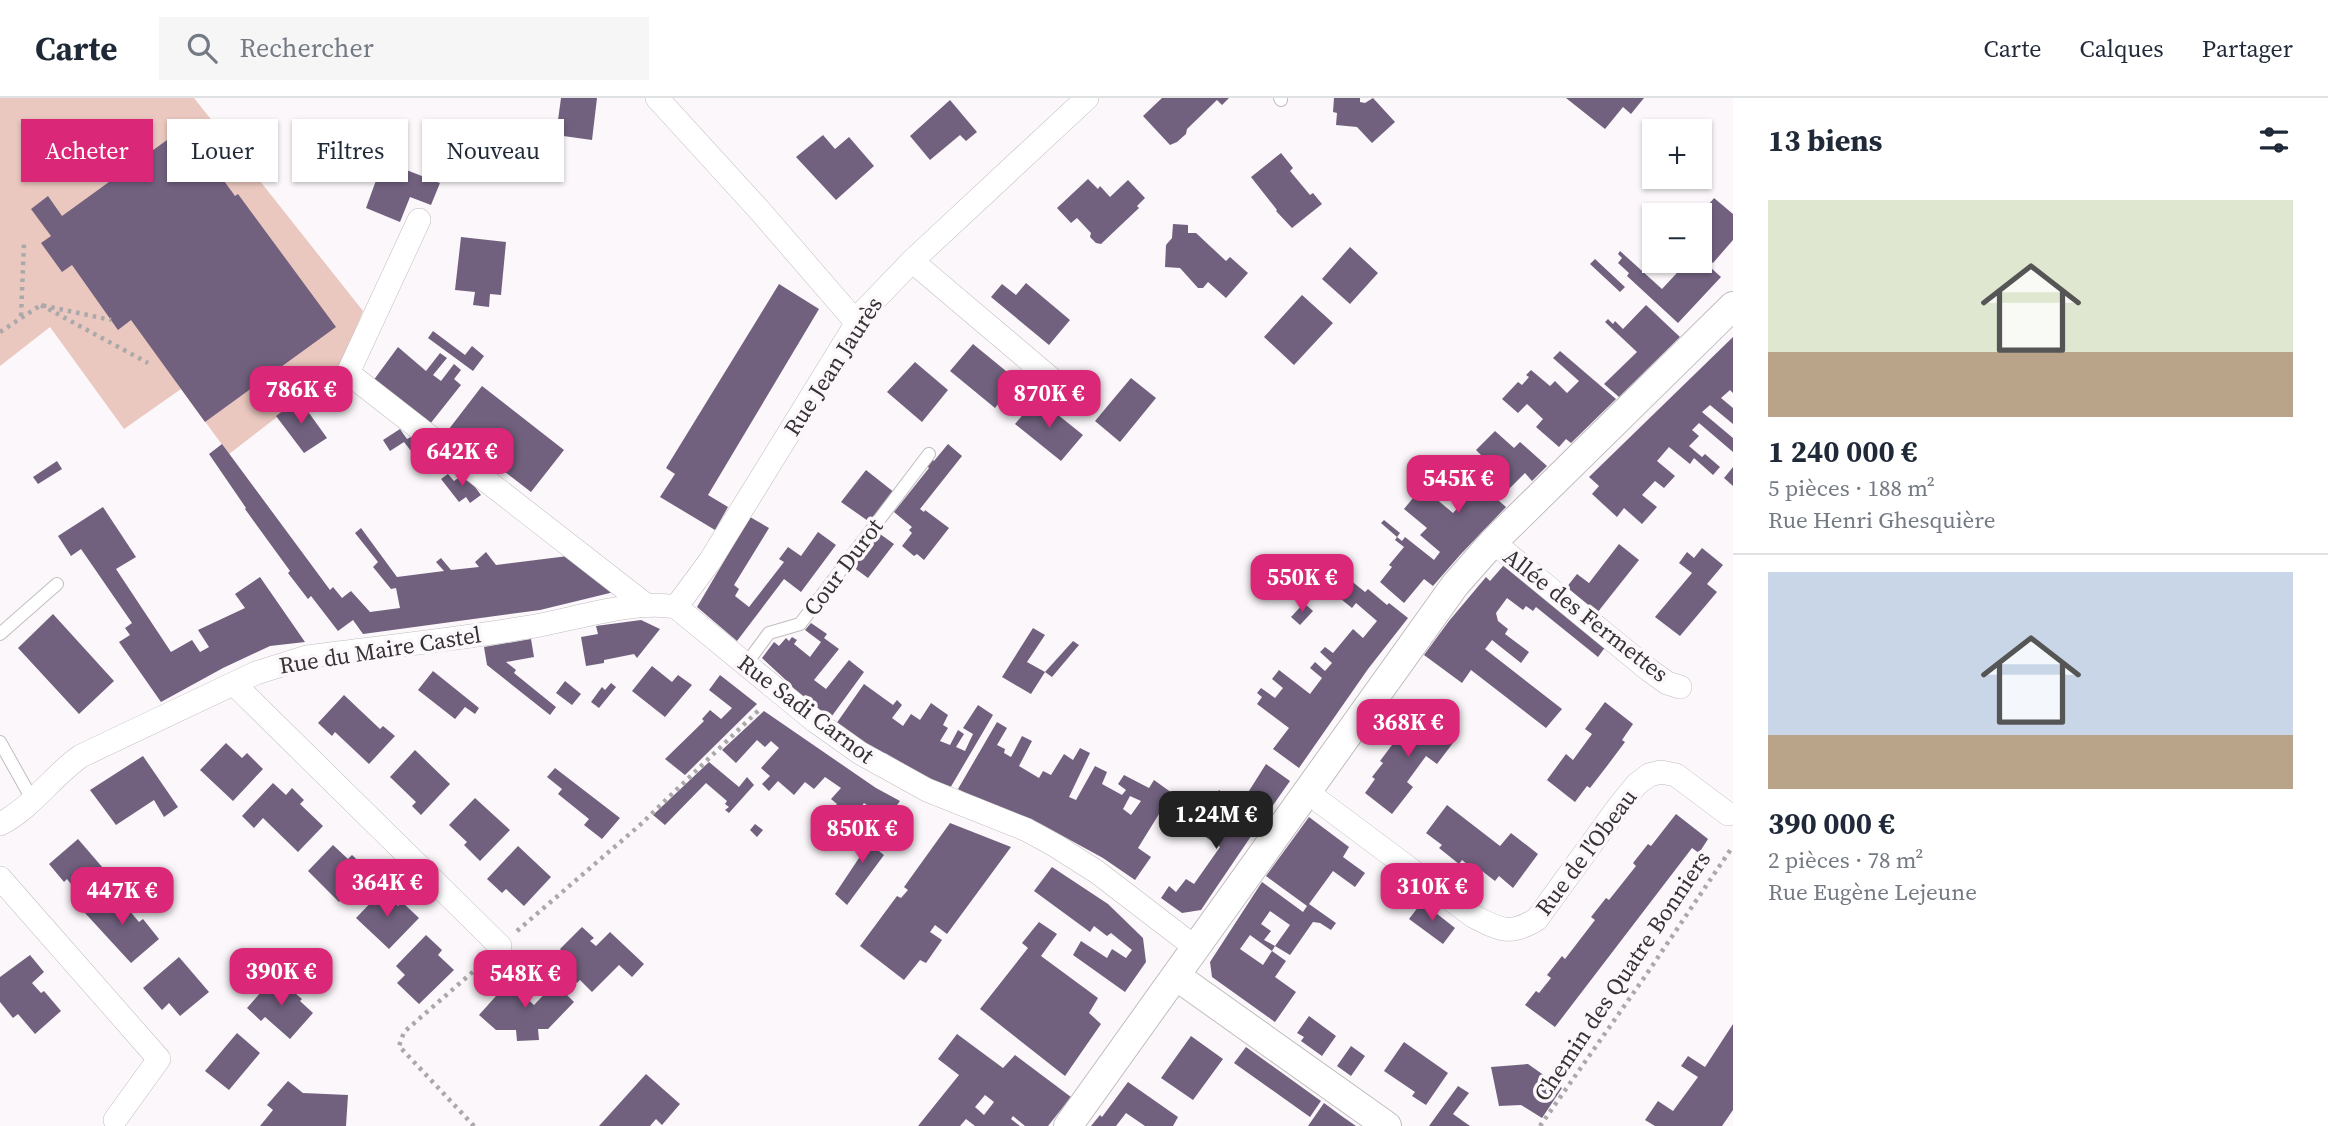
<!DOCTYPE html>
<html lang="fr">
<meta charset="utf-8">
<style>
:root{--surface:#fff;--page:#f6f6f7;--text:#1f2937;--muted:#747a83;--line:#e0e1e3;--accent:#db2777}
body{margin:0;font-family:"Source Serif 4",serif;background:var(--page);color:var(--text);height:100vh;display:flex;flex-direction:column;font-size:26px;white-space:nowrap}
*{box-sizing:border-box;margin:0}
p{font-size:23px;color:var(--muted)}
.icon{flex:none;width:38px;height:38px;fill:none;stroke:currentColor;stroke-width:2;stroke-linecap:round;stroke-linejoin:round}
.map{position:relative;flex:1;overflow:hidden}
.details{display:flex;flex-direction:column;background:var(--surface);width:595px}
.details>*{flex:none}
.hud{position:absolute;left:21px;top:21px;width:665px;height:63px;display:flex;gap:14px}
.tools{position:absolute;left:1642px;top:21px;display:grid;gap:14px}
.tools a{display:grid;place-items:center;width:70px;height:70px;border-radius:0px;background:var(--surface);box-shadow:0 2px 5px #0004;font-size:35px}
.price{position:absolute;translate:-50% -60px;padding:0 16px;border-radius:14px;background:var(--accent);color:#fff;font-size:23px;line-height:46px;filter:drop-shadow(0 2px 4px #0008)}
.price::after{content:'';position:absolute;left:50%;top:42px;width:21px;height:16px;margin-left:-10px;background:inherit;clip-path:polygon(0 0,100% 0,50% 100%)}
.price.on{background:#222;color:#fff}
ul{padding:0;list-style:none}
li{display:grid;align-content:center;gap:14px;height:371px;padding:0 35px}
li+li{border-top:2px solid var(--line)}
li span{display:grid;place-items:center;height:217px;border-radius:0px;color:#555}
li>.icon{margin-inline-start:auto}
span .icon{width:126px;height:126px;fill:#fffc;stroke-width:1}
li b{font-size:30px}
h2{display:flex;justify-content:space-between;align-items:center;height:84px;padding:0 35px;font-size:30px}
.chip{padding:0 24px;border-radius:0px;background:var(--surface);box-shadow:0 2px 5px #0004;font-size:24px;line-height:63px}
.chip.on{background:var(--accent);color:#fff}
header{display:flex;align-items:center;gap:42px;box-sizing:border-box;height:98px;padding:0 35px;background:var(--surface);border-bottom:2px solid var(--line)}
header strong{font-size:33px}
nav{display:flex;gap:38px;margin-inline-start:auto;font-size:24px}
.search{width:490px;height:63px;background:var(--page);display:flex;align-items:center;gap:18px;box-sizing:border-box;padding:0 24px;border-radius:0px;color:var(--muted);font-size:26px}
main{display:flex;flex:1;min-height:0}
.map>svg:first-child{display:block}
.green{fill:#eac8bf}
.building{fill:#71617f;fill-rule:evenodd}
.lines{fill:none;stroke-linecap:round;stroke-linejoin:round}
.service-casing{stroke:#c1bdbf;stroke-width:14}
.minor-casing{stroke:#c1bdbf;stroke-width:24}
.tertiary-casing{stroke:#c1bdbf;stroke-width:30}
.path{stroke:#aba8aa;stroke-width:4.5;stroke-dasharray:3.5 5;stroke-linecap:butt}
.service{stroke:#fff;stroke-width:12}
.minor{stroke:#fff;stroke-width:23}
.tertiary{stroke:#fff;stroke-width:28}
.labels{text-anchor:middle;stroke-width:7;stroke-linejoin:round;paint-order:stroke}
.street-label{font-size:23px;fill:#353334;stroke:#fbf7fa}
</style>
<header>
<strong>Carte</strong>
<div class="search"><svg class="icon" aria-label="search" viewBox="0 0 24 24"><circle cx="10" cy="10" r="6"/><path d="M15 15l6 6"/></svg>Rechercher</div>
<nav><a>Carte</a><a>Calques</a><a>Partager</a></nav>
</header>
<main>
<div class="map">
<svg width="1733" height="1028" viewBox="0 0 1733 1028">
<rect width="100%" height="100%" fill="#fbf7fa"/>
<!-- green -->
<path class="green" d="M0 0H194L363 213 339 271 229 356 181 291 124 331 50 229 0 268Z"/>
<!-- building -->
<path class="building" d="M561 0H597L592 42 556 37Z
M1162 0H1229L1222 7 1217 2 1187 31 1186 36 1177 44 1170 47 1143 18Z
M1334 0H1360V4L1365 5 1373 0 1395 24 1372 45 1357 29 1336 27 1337 15 1333 14Z
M1566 0H1644L1631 16 1623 9 1605 31Z
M950 2 977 34 966 43 960 37 930 62 910 38Z
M185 29 235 98 238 96 336 229 205 324 131 222 118 232 72 167 62 174 41 145 51 138 31 111 48 98 62 118Z
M823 37 835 51 849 39 874 68 836 102 796 59Z
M1281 55 1293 70 1290 73 1310 97 1313 95 1322 106 1292 130 1276 113 1277 112 1251 79Z
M383 63 440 85 431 107 410 99 400 124 366 110Z
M1088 81 1098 91 1100 88 1110 99 1128 82 1145 100 1137 108 1139 110 1101 146 1096 145 1090 139 1091 135 1077 120 1071 125 1057 110Z
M1714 100 1733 116V142L1713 165 1699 153V118Z
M1173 126 1188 127V135H1196L1226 163 1230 159 1248 175 1226 200 1208 184 1203 190H1198L1180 170 1165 169 1166 147 1172 140Z
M461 139 506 144 501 197 490 196 489 209 473 207 475 194 455 192Z
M1350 149 1378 175 1350 206 1322 181Z
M1620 153 1662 191 1688 163H1699V159L1721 179 1678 225 1627 178 1629 175 1618 165 1622 160 1618 156Z
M1595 161 1625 189 1620 194 1590 166Z
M1026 185 1070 222 1049 247 991 199 1002 186 1016 197Z
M779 186 819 211 708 397 728 409 715 432 660 399 675 376 666 370Z
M1302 197 1333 225 1294 267 1264 239Z
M1646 207 1680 239 1619 299 1604 286 1637 254 1605 224 1608 221 1613 226 1615 223 1623 231Z
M433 233 465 257 472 248 484 258 473 273 428 240Z
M1733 239V295L1730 292 1721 300 1733 310V326L1710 307 1702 314 1733 340V354L1699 325 1692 332 1699 338 1689 348 1702 359 1705 356 1720 369 1713 377 1694 360 1690 366 1669 349 1657 363 1675 378 1664 390 1655 383 1642 397 1657 409 1642 426 1624 410 1617 419 1592 396 1599 388 1589 379Z
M973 246 1017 282 995 310 950 273Z
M398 249 426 273 440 255 447 260 433 277 441 283 454 266 461 272 454 281 461 287 430 326 373 283Z
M1560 253 1616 301 1571 345 1566 341 1559 349 1536 329 1543 321 1527 306 1518 315 1502 301 1518 284 1522 287 1529 279 1526 277 1531 272 1550 288 1555 283 1567 295 1579 283 1553 260Z
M915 264 948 292 922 324 887 294Z
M1131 280 1156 300 1120 344 1095 323Z
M482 288 564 352 531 394 449 331Z
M1037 300 1083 337 1061 363 1015 326Z
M299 301 327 340 304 355 276 318Z
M400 331 407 341 415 337 427 350 415 358 404 344 390 353 383 342Z
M1495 333 1514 350 1520 344 1547 368 1532 383 1525 375 1498 402 1506 409 1460 457 1433 488 1424 481 1404 505 1380 484 1392 469 1389 467 1404 449 1395 442 1397 439 1381 425 1384 422 1400 435 1397 439 1402 443 1405 439 1434 462 1440 454 1420 437 1427 430 1404 411 1422 389 1453 415 1472 394 1454 378 1451 381 1438 371 1447 360 1472 380 1488 364 1476 352Z
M222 346 330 492 333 489 342 500 351 493 370 514 400 510 396 490 391 491 373 469 378 464 355 435 361 430 397 479 444 473 436 464 441 460 451 472 479 469 475 464 486 454 496 467 568 458 614 494 540 512 363 536 353 522 338 533 311 498 308 501 288 475 290 473 245 411 246 410 209 356Z
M948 346 962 358 920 411 924 414 925 412 949 430 924 462 917 456 914 458 902 448 912 435 909 432 912 429 894 414 929 370 927 368 932 361 934 363Z
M57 363 62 371 38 386 33 379Z
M1733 369V388L1724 380Z
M866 372 895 395 871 425 841 404Z
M448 376 454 383 464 376 467 378 481 397 470 405 466 399 459 404 441 381Z
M103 409 136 459 116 471 171 554 192 542 200 554 209 549 198 532 245 510 235 496 260 479 305 544 270 548 223 570 161 604 119 544 130 537 125 530 132 525 81 451 71 458 58 438Z
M750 419 769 430 734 487 739 491 735 498 749 509 784 464 779 461 788 449 801 458 818 434 836 447 801 494 784 481 737 543 697 509Z
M880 436 894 446 868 480 853 469Z
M1619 446 1639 462 1597 515 1566 490 1577 476 1589 485Z
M1702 450 1723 467 1707 486 1717 494 1680 538 1655 519 1692 475 1679 465 1687 454 1694 460Z
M1504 467 1606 548 1598 559 1536 509 1533 513 1526 508 1523 512 1507 500 1496 515 1498 523 1508 531 1505 536 1529 554 1521 565 1492 542 1485 551 1562 611 1546 630 1471 572 1462 585 1424 557 1449 523 1486 479 1490 483Z
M1344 477 1365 494 1368 491 1387 507 1389 505 1408 520 1368 571 1299 670 1273 651 1289 630 1257 606 1262 599 1257 595 1261 590 1275 600 1283 590 1272 581 1279 572 1310 596 1322 580 1310 570 1315 564 1325 573 1332 565 1320 554 1325 549 1333 555 1353 531 1363 540 1377 523 1356 505 1352 510 1331 493Z
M1304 505 1313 513 1300 527 1291 519Z
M53 516 114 583 79 616 18 550Z
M641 522 660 531 637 560 634 556 604 562V565L586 568 581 539 598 536 596 528Z
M811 525 827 536 824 540 839 551 814 582 826 591 849 562 864 574 829 622 788 587 789 585 762 560 774 544 779 548 786 540 789 543 792 539 797 542 794 546 810 559 821 544 805 532Z
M1033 530 1045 537 1027 564 1045 574 1073 543 1079 547 1052 579 1045 574 1031 596 1002 579Z
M531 541 534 559 506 564 516 572 514 575 556 609 550 617 487 567 484 549Z
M652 568 672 584 678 577 692 587 665 619 632 593Z
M433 573 479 610 475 616 465 609 455 621 418 592Z
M720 577 757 606 685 677 665 661 704 623 702 621 710 612 721 621 732 610 709 592Z
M565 583 581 596 572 607 556 595Z
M611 585 616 589 599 610 591 604 602 589 605 592Z
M864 586 893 607 897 602 902 607 892 620 903 628 911 616 920 622 931 605 938 610 948 617 943 627 948 630 940 643 950 647 958 632 964 636 956 649 965 653 973 636 963 630 978 607 993 617 949 692 885 655 883 657 836 626Z
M344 597 380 631 383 628 395 638 369 666 335 634 332 638 318 625Z
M1605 604 1633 626 1622 642 1625 644 1607 668 1590 690 1587 688 1575 704 1547 682 1566 656 1573 662 1592 636 1585 631Z
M1419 612 1456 641 1437 666 1426 658 1407 684 1413 689 1392 716 1365 695 1375 681 1372 679 1383 665 1380 663 1392 647 1388 645 1403 625 1407 628Z
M764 613 876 690 900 703 887 721 864 705 842 734 837 730 839 726 835 722 836 720 829 715 837 706 831 701 841 690 825 679 814 691 805 684 794 697 778 683 769 693 762 686 770 678 761 670 779 650 771 643 765 649 757 642 736 665 722 652Z
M997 624 1007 630 997 647 1005 651 1004 655 1011 659 1022 638 1032 643 1019 668 1039 680 1043 673 1051 677 1064 656 1073 662 1080 650 1090 655 1069 699 1076 702 1095 668 1107 674 1102 686 1122 697 1126 692 1118 686 1124 677 1149 690 1154 682 1172 695 1138 750 1151 759 1135 782 1103 760 1039 725 976 701 958 691ZM1130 698 1141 703 1131 717 1123 711Z
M226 645 242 660 247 655 263 671 233 703 200 672Z
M415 652 450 686 421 717 412 708 416 704 390 679Z
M143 658 178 709 164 719 154 702 116 727 90 692Z
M709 664 739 689 747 679 754 687 729 715 725 712 729 709 725 706 727 703 706 685 665 727 653 717Z
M1266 666 1290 683 1264 720 1242 704Z
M555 670 620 720 602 741 584 727 589 721 558 696 562 691 547 679Z
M273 685 286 697 292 690 304 702 300 706 323 728 298 754 263 720 254 730 242 718Z
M1219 692 1262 722 1201 812 1182 815 1161 800 1169 788 1176 794 1186 781 1194 786 1220 749 1193 730Z
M475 700 510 732 480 763 464 747 467 744 449 727Z
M1447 707 1500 748 1511 735 1538 756 1513 790 1499 778 1495 783 1482 773 1479 776 1462 762 1459 766 1439 750 1442 747 1426 735Z
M1676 716 1708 741 1699 755 1692 750 1555 929 1525 907 1536 893 1539 895 1551 880 1547 877 1562 858 1565 861 1595 822 1591 819 1606 800 1609 802 1636 768 1633 765 1648 746 1651 748Z
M874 719 883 726 869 745 884 757 847 807 835 796 869 745 860 739Z
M1309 719 1349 749 1343 759 1365 775 1355 789 1333 773 1309 806 1336 825 1331 832 1320 825 1313 824 1290 857 1275 848 1290 827 1270 813 1261 826 1271 833 1264 842 1275 848 1272 853 1250 837 1240 851 1263 867 1272 853 1286 863 1275 879 1296 894 1275 924 1212 879 1210 864 1262 784 1303 814 1307 808 1266 778Z
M950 725 1011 749 947 836 935 827 930 834 942 842 926 865 920 862 904 882 860 848 897 798 901 800 908 792 904 789Z
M755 726 763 732 757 739 750 732Z
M78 741 109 777 82 800 67 781 64 784 49 766Z
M333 747 348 761 352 757 369 773 339 804 308 773Z
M518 748 551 779 524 808 506 791 502 795 487 781Z
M1052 769 1108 806 1143 840 1146 864 1125 894 1073 857 1081 843 1107 860 1112 851 1126 860 1132 852 1111 835 1107 838 1094 828 1090 834 1034 793Z
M112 792 139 824 143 821 159 841 131 865 85 815Z
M382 793 398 808 402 804 419 820 389 851 356 820Z
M1422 804 1455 830 1443 846 1409 821Z
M1039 824 1057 836 1041 858 1098 900 1089 915 1101 926 1065 978 980 911 1028 850 1022 845Z
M582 829 594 840 590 843 596 848 610 834 644 866 632 879 619 867 592 894 580 882 577 885 562 871 571 862 560 851Z
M426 837 442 852 438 857 454 872 419 906 397 885 405 877 396 868Z
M30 857 44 874 32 885 41 895 44 893 61 913 35 936 18 916 13 920 0 904V879Z
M179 859 209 894 180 918 169 905 162 912 143 890Z
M510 877 522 890 519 893 534 907 555 885 574 904 548 931H538L539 942 517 943 516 932H496L479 917 496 898 493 895Z
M275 878 302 901 300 903 313 915 290 941 265 919 261 923 247 910Z
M1309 918 1336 938 1322 958 1301 943 1304 939 1297 935Z
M1733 926V1012L1722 1028H1655L1645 1022 1658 1003 1673 1013 1698 979 1681 968 1688 958 1705 969Z
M237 935 260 955 229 992 205 973Z
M957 936 1003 970 1015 957 1071 999 1048 1028H1025L1013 1018 1011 1021 1020 1028H975L966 1021 960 1028H918L959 977 938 961ZM985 997 994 1004 984 1017 975 1009Z
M1191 938 1223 961 1193 1002 1161 980Z
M1404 944 1448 975 1426 1007 1412 998 1415 994 1384 973Z
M1351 948 1365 958 1351 978 1337 968Z
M1246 949 1321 1003 1310 1019 1234 965Z
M1528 966 1562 990 1542 1020 1521 1007 1499 1008 1491 969Z
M646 976 680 1006 662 1027 656 1021 650 1028H599Z
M288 983 303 995 348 997 346 1028H260L273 1012 267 1007Z
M1128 984 1178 1019 1173 1028H1145L1126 1015 1116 1028H1091L1100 1017 1102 1019Z
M1458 988 1469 995 1453 1016 1470 1028H1429Z
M1324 1005 1343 1019 1356 1028H1308Z"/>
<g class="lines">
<defs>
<path id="service" d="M1280 0 1281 2
M0 536 57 486
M746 566 769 535 800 526 929 356
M0 644 32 701"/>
<path id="minor" d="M657 0 761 114 856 224
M419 122 348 275 646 507
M912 163 1069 296
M1493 444 1649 572 1667 585 1680 589
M676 509 710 463 864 213 912 163 1087 0
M234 586 500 848
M1307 694 1473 818C1500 832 1510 838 1537 821L1619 708 1637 686 1649 677 1661 674 1676 677 1728 716
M0 726C32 710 52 678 81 658L256 575 307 559C381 549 455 542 529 529 573 522 632 501 676 509L815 623 860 655 927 692 1027 732 1056 748 1097 774 1196 850
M0 780 159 961 115 1022"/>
<path id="tertiary" d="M1176 878 1387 1028
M1068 1028 1455 487 1493 444 1733 208"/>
</defs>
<!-- service casing -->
<use href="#service" class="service-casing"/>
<!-- minor casing -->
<use href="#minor" class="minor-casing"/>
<!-- tertiary casing -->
<use href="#tertiary" class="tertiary-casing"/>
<!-- path -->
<path class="path" d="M41 207 148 265
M21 218 24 145
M0 234 41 207 111 222
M517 833 640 727 761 610
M474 1028 399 948 404 934 483 865
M1540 1028 1646 877 1733 748"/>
<!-- service -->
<use href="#service" class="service"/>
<!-- minor -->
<use href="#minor" class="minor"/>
<!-- tertiary -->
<use href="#tertiary" class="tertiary"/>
</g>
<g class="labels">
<!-- street labels -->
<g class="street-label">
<text transform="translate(833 268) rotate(-57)" y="8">Rue Jean Jaurès</text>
<text transform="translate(843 469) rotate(-53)" y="8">Cour Durot</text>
<text transform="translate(1586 517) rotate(38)" y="8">Allée des Fermettes</text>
<text transform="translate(380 552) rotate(-9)" y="8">Rue du Maire Castel</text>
<text transform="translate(806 611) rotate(37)" y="8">Rue Sadi Carnot</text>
<text transform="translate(1586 754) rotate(-53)" y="8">Rue de l'Obeau</text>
<text transform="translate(1622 878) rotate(-56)" y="8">Chemin des Quatre Bonniers</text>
</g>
</g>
</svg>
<div class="tools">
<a>+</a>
<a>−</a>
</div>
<b class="price" style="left:301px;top:328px">786K €</b>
<b class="price" style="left:1049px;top:332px">870K €</b>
<b class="price" style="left:462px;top:390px">642K €</b>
<b class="price" style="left:1458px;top:417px">545K €</b>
<b class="price" style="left:1302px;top:516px">550K €</b>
<b class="price" style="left:1408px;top:661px">368K €</b>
<b class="price on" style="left:1216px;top:753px">1.24M €</b>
<b class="price" style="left:862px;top:767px">850K €</b>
<b class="price" style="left:387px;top:821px">364K €</b>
<b class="price" style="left:1432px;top:825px">310K €</b>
<b class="price" style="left:122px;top:829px">447K €</b>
<b class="price" style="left:281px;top:910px">390K €</b>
<b class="price" style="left:525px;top:912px">548K €</b>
<div class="hud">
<a class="chip on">Acheter</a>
<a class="chip">Louer</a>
<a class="chip">Filtres</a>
<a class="chip">Nouveau</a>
</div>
</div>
<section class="details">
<h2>13 biens<svg class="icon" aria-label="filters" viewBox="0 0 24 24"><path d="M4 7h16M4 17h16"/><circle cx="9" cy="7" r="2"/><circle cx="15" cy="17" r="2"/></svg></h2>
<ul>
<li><span style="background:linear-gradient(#dfe7d0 70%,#b9a48a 0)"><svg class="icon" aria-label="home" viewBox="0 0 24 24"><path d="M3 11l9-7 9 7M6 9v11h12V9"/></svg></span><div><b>1 240 000 €</b><p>5 pièces · 188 m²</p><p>Rue Henri Ghesquière</p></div></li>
<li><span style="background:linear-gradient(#c9d6e8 75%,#b9a48a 0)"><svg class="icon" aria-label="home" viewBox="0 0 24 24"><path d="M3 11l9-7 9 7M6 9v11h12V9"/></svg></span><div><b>390 000 €</b><p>2 pièces · 78 m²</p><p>Rue Eugène Lejeune</p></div></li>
</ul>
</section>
</main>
